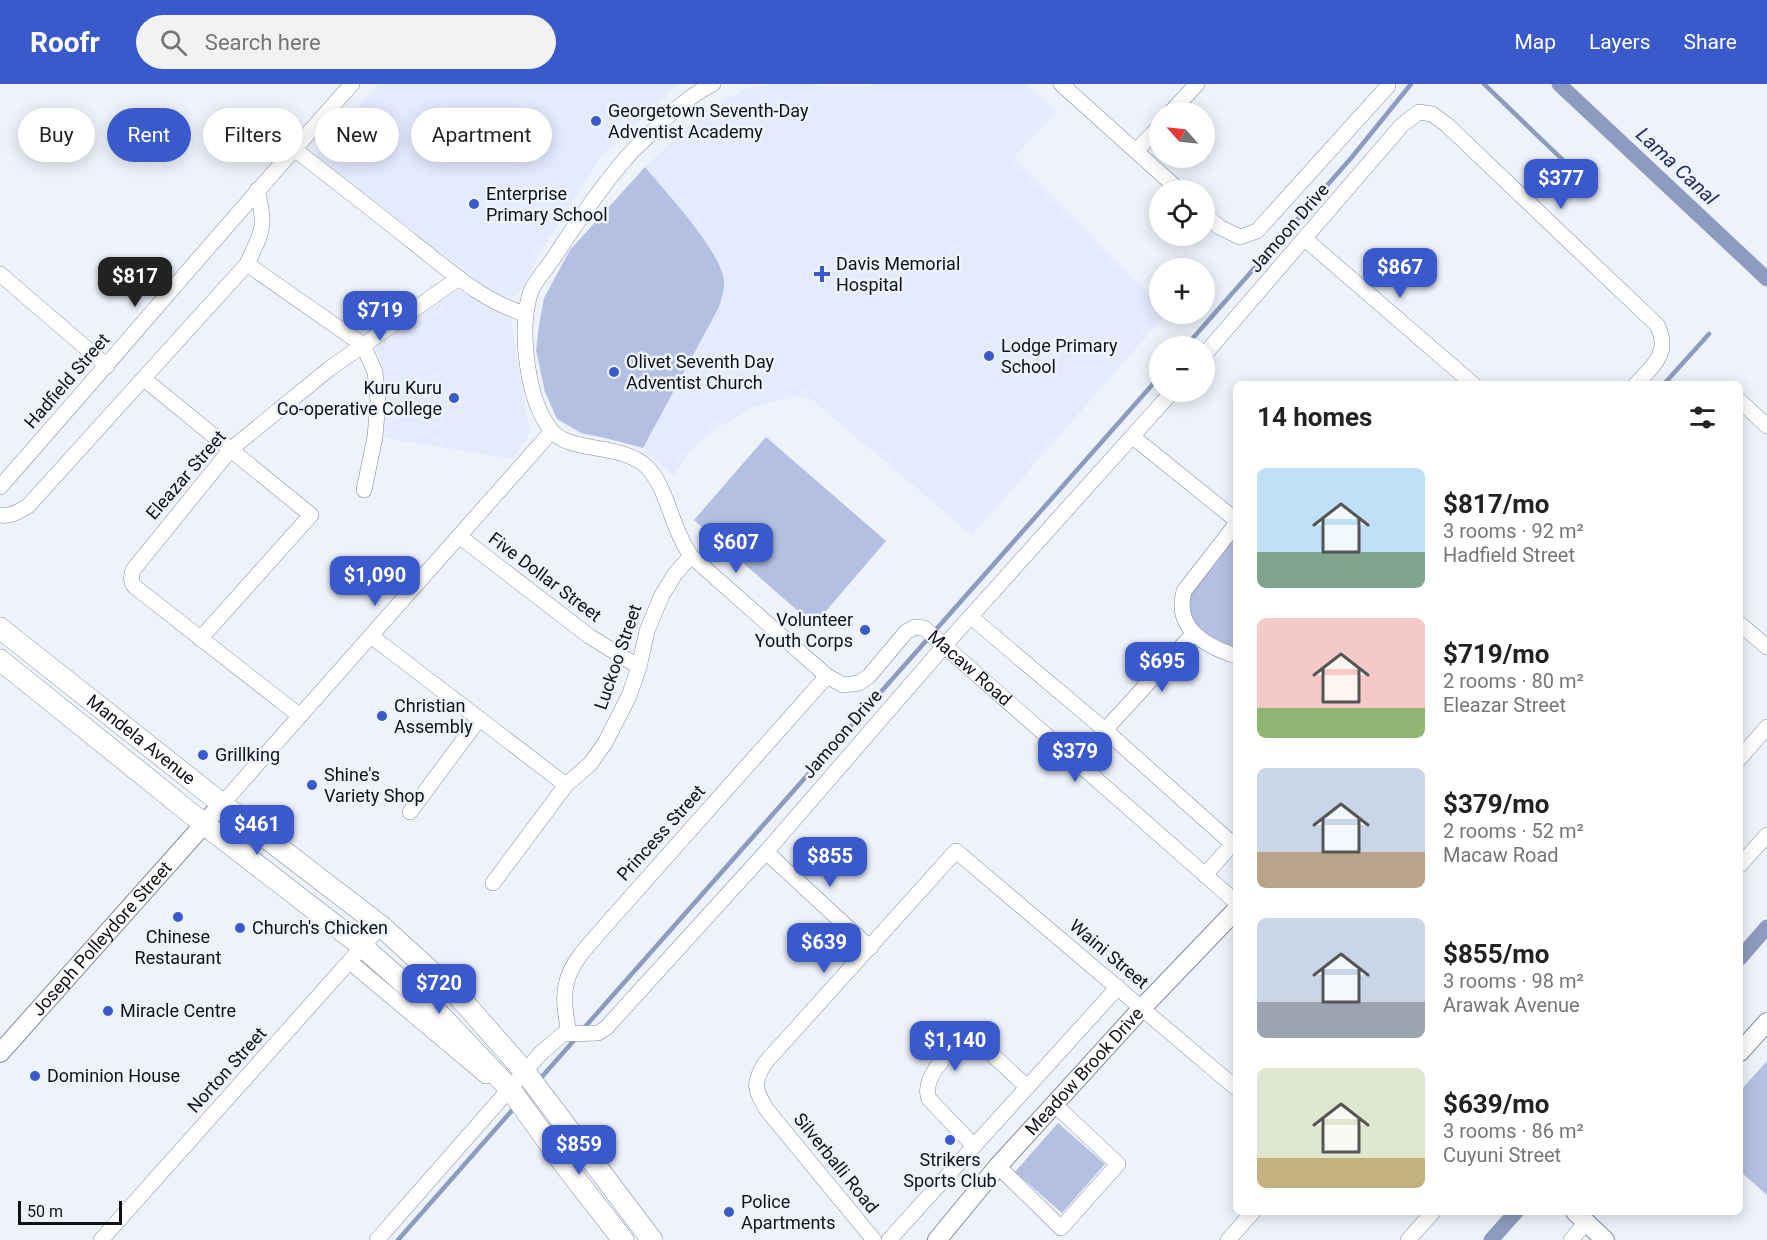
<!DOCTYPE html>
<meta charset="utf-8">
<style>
:root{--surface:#fff;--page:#f2f2f2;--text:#222;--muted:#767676;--accent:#3a59ca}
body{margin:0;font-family:Roboto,sans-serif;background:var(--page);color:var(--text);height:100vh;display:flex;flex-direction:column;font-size:22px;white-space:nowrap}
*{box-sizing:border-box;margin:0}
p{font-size:20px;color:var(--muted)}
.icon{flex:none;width:33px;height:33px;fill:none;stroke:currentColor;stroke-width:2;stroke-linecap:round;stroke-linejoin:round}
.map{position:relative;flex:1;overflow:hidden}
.side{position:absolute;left:1233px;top:297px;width:510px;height:834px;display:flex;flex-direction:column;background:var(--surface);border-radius:9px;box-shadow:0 3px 15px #0003}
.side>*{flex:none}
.guide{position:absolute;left:18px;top:24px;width:570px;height:54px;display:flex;gap:12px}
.needle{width:39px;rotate:297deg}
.tools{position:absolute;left:1149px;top:18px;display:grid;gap:12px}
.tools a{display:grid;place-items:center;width:66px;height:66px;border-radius:50%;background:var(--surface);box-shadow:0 3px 15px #0003;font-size:30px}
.scale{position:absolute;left:18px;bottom:15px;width:104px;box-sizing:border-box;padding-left:6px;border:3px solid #0f1219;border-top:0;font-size:16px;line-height:21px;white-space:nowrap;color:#0f1219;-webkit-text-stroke:4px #eef2fb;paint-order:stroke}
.price{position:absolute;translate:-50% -51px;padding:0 14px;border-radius:12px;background:var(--accent);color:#fff;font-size:20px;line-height:39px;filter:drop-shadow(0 2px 3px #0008)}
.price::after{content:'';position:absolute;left:50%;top:36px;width:18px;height:14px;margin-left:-9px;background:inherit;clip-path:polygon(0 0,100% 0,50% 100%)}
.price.on{background:#222;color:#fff}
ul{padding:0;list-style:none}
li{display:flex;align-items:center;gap:18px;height:150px;padding:0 24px}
li span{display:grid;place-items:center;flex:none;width:168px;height:120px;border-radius:9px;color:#555}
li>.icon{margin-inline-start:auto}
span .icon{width:72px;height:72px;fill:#fffc;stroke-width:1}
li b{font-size:26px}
h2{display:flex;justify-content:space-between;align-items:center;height:72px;padding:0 24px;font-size:26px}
.pill{padding:0 21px;border-radius:27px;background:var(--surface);box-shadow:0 3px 15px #0003;font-size:21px;line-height:54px}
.pill.on{background:var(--accent);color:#fff}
header{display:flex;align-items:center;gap:36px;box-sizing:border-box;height:84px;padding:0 30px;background:var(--accent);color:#fff}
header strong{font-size:28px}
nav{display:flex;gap:33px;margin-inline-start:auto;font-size:21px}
.search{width:420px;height:54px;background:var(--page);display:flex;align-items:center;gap:15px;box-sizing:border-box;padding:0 21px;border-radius:33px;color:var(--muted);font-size:22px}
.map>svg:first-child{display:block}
.built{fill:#e4ebfd}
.green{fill:#b3c0e1}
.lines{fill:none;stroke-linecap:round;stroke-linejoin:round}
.stream{stroke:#8d9bbe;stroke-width:4.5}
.canal{stroke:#8d9bbe;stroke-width:15}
.minor-casing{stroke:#838b9f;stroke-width:16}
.tertiary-casing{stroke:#838b9f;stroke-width:20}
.secondary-casing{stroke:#838b9f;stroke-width:22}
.minor{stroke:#fff;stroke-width:15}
.tertiary{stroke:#fff;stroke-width:18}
.secondary{stroke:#fff;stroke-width:21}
.poi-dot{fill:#3a59ca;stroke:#eef2fb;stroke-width:2}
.labels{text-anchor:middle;stroke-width:5;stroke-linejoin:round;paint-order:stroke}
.poi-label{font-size:18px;fill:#0f1219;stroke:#eef2fb;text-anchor:start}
.street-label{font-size:18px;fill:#0f1219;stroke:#eef2fb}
.water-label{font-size:20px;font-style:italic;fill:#21305e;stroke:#eef2fb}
</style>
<header>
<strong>Roofr</strong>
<div class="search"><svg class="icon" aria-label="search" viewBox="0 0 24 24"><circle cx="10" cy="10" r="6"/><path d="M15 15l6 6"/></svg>Search here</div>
<nav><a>Map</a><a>Layers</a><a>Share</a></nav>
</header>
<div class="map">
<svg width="1767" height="1156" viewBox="0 0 1767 1156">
<rect width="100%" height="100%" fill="#eef2fb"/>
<!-- built -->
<path class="built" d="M378 0H679L600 74 542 166 529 189 524 202 519 209 510 213 500 211 483 201 316 72Z
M772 0H805L828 3 869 2 872 0H1026L1057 28 1014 73 1159 221 1160 230H1166L972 451 810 314 792 312 753 323 714 346 690 367 673 392 643 364 719 223 720 181 703 154 645 83 702 28 748 4Z
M457 206 510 232 530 349 513 375 385 354 383 280 374 265Z"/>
<!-- green -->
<path class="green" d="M645 83C664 106 726 172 724 200 724 208 721 216 719 223L643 364 605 354 581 349 557 335 545 308 536 266 539 241 544 214 570 166Z
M766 353 886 457 814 541 694 436Z
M1236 449V566L1221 563 1190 536 1188 508Z
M1767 977V1111L1740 1087V1007Z
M1058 1039 1105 1080 1062 1129 1015 1088Z"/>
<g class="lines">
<!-- stream -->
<path class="stream" d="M1484 0 1568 81
M1186 262 1352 73 1411 0
M1664 300 1709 250
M584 944 1160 292
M539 996 577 953
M398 1156 515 1023"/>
<!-- canal -->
<path class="canal" d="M1559 0 1767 195
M1740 874 1767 843
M1491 1156 1516 1128"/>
<defs>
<g id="minor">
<path id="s1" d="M713 0C688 12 669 31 649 51 642 58 634 65 627 73 600 104 577 138 555 172 548 183 533 199 530 210 519 247 527 316 551 346 570 370 621 358 647 383 663 399 670 431 680 452 683 459 687 466 691 472L827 592 843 601 859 599 869 592 906 548 915 543 924 544 1236 818"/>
<path d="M1061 0 1179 106"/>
<path d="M1171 28 1197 0"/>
<path d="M294 65C334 96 374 127 414 159 449 186 483 218 526 230"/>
<path d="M1136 67 1160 42"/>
<path d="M1204 129 1219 143 1240 153 1257 147 1388 2"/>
<path d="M1305 155 1473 300"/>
<path d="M247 180 363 261 375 288 378 317 375 353 364 406"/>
<path d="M0 190 107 282"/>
<path d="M1204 271 1402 41 1419 28 1432 30 1447 41 1657 241C1671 268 1654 281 1636 300"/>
<path d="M144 295 311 431 200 555"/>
<path d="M1740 317 1767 342"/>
<path d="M1133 353 1236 436"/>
<path d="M0 403C118 269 233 133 352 0"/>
<path d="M0 431C11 433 19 427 28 422L247 180C262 148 267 143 257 106"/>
<path d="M1236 440 1184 507C1174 544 1205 562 1236 572"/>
<path d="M459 452 589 552 639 583"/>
<path d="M971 533 1105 646 1236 763"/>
<path d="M1740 540 1767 563"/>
<path d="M371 552 566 701"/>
<path d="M300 632 135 503C130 498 131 492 133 486L231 365 329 285 459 194"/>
<path d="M1105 646 1194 549"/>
<path d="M1740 674 1767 643"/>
<path d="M222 720 552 347"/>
<path d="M410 728 479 635"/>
<path d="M766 768 870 864"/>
<path d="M1740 781 1767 751"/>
<path d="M1205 791 1236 756"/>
<path d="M493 799 566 701 590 680 605 659 629 612 639 583 647 547 662 511 675 490 691 472"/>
<path d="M350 878 486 992"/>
<path d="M569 949C566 932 562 914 567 897 572 876 592 858 605 842L827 592"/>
<path d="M974 1062 929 1015C921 994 948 969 963 956L977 958 982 961 1027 1003"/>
<path d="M998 1082 1061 1144 1118 1080 1054 1020"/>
<path d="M101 1156 381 842"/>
<path d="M377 1156 541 969 563 950 598 949 606 944 766 768 945 561 1172 308"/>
<path d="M874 1156 767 1026C755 1006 752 1000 765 979L956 767 1236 1004"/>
<path d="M889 1156 1118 903"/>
<path d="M1228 1156 1253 1128"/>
<path d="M1408 1156 1433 1128"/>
<path d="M1571 1156 1586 1138"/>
</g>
<g id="tertiary">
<path d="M1740 968 1767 938"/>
<path id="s2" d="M0 969 222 720"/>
<path d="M1575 1128 1605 1156"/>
<path id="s3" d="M937 1156 998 1082 1142 924 1236 826"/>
</g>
<g id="secondary">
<path id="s4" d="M0 544 222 720 381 842 460 914 525 988 652 1156"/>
<path d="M0 576 204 740 363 863 442 933 510 1005 567 1084 623 1156"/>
</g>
</defs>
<!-- minor casing -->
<use href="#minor" class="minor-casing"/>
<!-- tertiary casing -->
<use href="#tertiary" class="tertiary-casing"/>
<!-- secondary casing -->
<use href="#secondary" class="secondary-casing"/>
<!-- minor -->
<use href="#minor" class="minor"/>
<!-- tertiary -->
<use href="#tertiary" class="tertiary"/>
<!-- secondary -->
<use href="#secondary" class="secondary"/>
</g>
<!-- markers -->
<g class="poi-dot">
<circle cx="596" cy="37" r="6"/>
<circle cx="474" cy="120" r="6"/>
<path d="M819 181h6v6h6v6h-6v6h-6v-6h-6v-6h6z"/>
<circle cx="989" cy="272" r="6"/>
<circle cx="614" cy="288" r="6"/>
<circle cx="454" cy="314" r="6"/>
<circle cx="865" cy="546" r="6"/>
<circle cx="382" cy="632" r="6"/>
<circle cx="203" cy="671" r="6"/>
<circle cx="312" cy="701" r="6"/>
<circle cx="178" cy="833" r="6"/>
<circle cx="240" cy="844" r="6"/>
<circle cx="108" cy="927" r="6"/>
<circle cx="35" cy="992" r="6"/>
<circle cx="950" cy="1056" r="6"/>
<circle cx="729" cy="1128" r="6"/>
</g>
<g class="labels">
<!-- poi labels -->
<g class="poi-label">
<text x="608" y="33">Georgetown Seventh-Day<tspan x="608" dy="21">Adventist Academy</tspan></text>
<text x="486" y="116">Enterprise<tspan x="486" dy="21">Primary School</tspan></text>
<text x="836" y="186">Davis Memorial<tspan x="836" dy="21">Hospital</tspan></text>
<text x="1001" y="268">Lodge Primary<tspan x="1001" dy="21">School</tspan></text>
<text x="626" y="284">Olivet Seventh Day<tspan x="626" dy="21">Adventist Church</tspan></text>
<text x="442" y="310" text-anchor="end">Kuru Kuru<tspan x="442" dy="21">Co-operative College</tspan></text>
<text x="853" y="542" text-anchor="end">Volunteer<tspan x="853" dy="21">Youth Corps</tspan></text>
<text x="394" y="628">Christian<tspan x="394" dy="21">Assembly</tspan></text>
<text x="215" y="677">Grillking</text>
<text x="324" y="697">Shine's<tspan x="324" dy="21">Variety Shop</tspan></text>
<text x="252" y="850">Church's Chicken</text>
<text x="178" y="859" text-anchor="middle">Chinese<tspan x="178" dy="21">Restaurant</tspan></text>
<text x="120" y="933">Miracle Centre</text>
<text x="47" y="998">Dominion House</text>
<text x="950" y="1082" text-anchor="middle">Strikers<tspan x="950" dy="21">Sports Club</tspan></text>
<text x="741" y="1124">Police<tspan x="741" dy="21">Apartments</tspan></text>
</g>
<!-- street labels -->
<g class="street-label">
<text transform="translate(1289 144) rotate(-49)" y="6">Jamoon Drive</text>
<text transform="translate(67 297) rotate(-49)" y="6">Hadfield Street</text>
<text transform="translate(186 391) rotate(-49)" y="6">Eleazar Street</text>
<text transform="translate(545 493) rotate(37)" y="6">Five Dollar Street</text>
<text transform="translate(618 573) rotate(-71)" y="6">Luckoo Street</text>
<text dy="6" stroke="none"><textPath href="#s1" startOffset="993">Macaw Road</textPath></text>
<text transform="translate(842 650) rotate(-49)" y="6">Jamoon Drive</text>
<text dy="6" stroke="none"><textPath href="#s4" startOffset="180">Mandela Avenue</textPath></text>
<text transform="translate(661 749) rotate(-48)" y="6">Princess Street</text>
<text dy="6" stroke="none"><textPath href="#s2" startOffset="153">Joseph Polleydore Street</textPath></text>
<text transform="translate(1109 870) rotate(40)" y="6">Waini Street</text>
<text transform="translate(227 986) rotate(-48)" y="6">Norton Street</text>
<text dy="6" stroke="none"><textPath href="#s3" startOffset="224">Meadow Brook Drive</textPath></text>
<text transform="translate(836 1079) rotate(51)" y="6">Silverballi Road</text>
</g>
<!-- water labels -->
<g class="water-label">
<text transform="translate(1677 82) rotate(43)" y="7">Lama Canal</text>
</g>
</g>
</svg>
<div class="tools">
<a><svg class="needle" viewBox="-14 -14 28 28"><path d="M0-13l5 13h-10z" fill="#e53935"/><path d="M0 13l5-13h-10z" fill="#767676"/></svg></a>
<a><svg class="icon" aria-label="locate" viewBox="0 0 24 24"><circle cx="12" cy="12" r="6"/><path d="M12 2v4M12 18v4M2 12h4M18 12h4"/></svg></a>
<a>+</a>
<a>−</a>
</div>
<div class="scale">50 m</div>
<b class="price" style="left:1561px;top:126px">$377</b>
<b class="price" style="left:1400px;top:215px">$867</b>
<b class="price on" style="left:135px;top:224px">$817</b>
<b class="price" style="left:380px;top:258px">$719</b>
<b class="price" style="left:736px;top:490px">$607</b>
<b class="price" style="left:375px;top:523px">$1,090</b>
<b class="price" style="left:1162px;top:609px">$695</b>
<b class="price" style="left:1075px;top:699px">$379</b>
<b class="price" style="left:257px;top:772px">$461</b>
<b class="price" style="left:830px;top:804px">$855</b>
<b class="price" style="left:824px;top:890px">$639</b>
<b class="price" style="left:439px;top:931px">$720</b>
<b class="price" style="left:955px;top:988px">$1,140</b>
<b class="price" style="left:579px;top:1092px">$859</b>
<div class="guide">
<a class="pill">Buy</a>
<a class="pill on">Rent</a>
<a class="pill">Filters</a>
<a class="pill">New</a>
<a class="pill">Apartment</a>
</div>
<section class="side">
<h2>14 homes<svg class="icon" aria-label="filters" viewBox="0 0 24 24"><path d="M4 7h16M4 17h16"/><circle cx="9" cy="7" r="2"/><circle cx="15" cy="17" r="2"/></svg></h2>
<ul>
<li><span style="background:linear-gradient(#bfe0f5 70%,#7fa58c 0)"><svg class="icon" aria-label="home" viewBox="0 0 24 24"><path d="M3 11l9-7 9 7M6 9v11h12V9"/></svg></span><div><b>$817/mo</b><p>3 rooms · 92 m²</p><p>Hadfield Street</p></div></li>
<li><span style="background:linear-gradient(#f6c9c9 75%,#8fb573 0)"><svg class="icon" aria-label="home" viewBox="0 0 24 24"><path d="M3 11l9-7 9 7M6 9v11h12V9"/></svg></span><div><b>$719/mo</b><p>2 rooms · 80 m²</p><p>Eleazar Street</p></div></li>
<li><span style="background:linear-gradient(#c9d6e8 70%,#b9a48a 0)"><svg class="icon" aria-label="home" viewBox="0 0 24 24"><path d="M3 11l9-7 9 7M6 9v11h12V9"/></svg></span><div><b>$379/mo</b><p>2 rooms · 52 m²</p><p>Macaw Road</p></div></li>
<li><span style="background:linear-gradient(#c9d6e8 70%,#9aa5b1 0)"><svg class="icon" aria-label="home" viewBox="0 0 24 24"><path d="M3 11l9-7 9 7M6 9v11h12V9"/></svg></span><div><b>$855/mo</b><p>3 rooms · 98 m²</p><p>Arawak Avenue</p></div></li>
<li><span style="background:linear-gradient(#dfe7d0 75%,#c2b280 0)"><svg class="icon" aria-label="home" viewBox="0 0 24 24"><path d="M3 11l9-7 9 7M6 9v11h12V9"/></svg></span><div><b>$639/mo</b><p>3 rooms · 86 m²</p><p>Cuyuni Street</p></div></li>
</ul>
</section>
</div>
